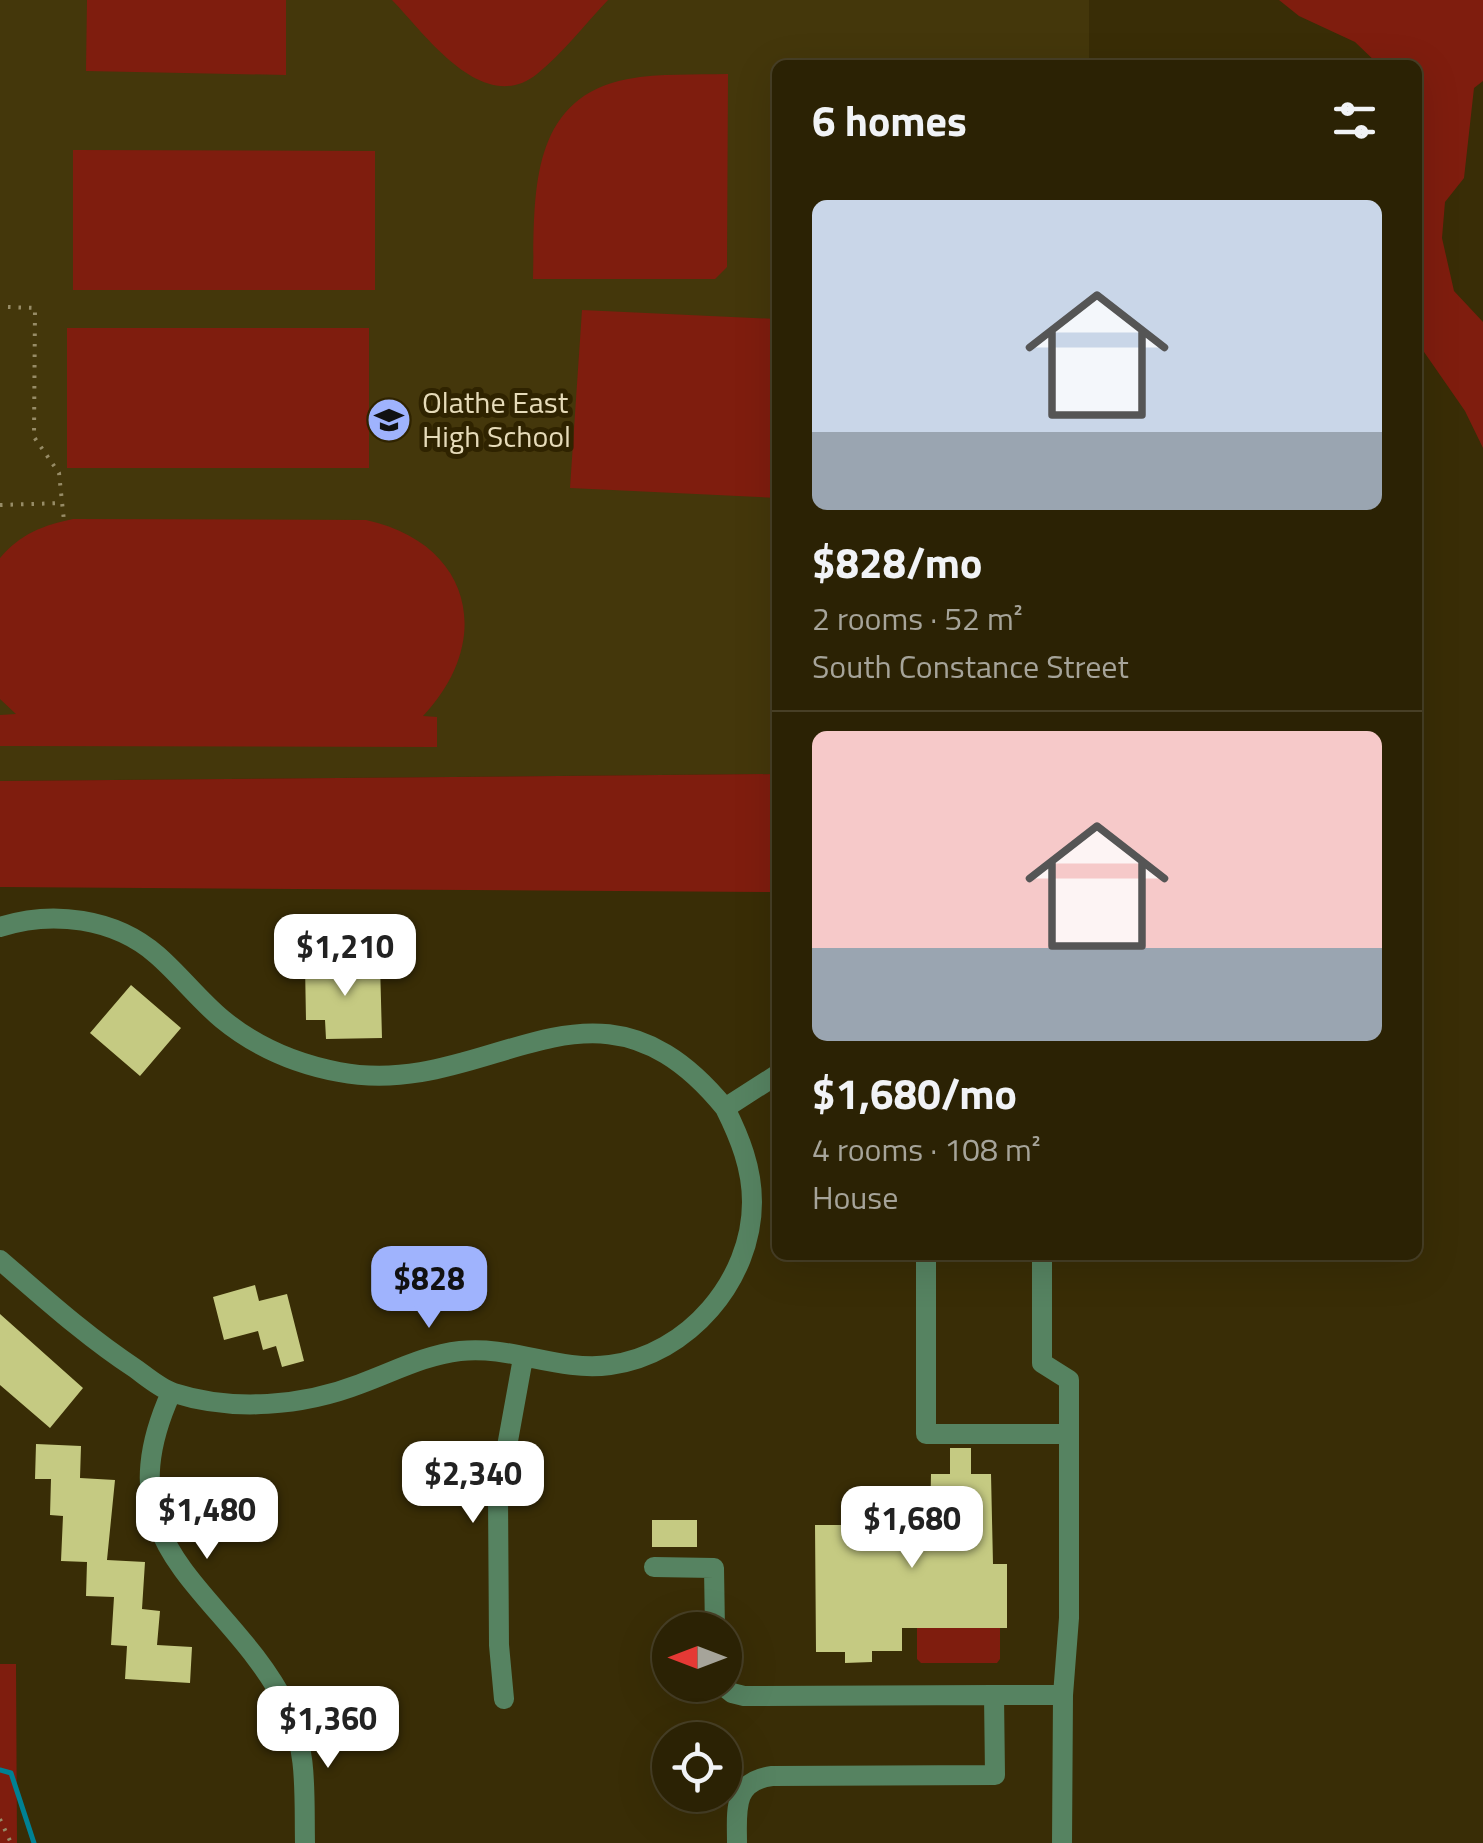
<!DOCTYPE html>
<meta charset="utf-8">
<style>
:root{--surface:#2b2204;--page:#372f13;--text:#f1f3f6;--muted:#a6a49a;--line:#473f26;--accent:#9fb3fd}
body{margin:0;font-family:"Titillium Web",sans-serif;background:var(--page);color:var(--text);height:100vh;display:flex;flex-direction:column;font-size:38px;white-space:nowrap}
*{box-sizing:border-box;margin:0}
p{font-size:32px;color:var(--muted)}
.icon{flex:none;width:55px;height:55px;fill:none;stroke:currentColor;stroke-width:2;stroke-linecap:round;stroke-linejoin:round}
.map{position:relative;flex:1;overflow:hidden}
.side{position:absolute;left:772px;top:60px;width:650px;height:1200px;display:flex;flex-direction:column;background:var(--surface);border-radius:15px;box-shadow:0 10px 40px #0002,0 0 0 2px var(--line)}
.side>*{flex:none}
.needle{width:65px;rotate:270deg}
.buttons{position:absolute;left:652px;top:1612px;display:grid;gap:20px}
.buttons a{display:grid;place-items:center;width:90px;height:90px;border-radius:50%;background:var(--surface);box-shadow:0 10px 40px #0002,0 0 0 2px var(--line);font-size:50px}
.price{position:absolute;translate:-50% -85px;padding:0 22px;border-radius:20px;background:#fff;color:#222;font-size:32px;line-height:65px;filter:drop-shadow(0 2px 5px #0008)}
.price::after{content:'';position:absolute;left:50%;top:60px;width:30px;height:22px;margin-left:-15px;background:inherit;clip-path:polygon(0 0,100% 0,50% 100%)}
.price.current{background:var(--accent);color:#111}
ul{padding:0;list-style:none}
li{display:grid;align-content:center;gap:20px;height:530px;padding:0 40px}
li+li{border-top:2px solid var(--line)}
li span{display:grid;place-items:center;height:310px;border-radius:15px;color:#555}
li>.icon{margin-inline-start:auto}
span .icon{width:180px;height:180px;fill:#fffc;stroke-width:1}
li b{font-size:42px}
h2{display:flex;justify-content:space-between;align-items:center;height:120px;padding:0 40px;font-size:42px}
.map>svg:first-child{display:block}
.built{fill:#44370b}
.green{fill:#7f1d0e}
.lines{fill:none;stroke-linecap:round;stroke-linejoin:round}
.stream{stroke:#008193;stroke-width:5}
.building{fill:#c5ca82}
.path{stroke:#978c67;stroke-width:4;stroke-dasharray:2.5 8;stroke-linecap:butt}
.minor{stroke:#568361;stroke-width:20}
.labels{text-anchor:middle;stroke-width:10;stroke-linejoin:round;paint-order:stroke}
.poi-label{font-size:30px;fill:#e6dbb9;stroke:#2f2300;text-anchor:start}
</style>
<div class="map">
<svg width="1483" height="1843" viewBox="0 0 1483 1843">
<rect width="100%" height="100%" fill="#392d06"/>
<!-- built -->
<path class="built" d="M0 0H1089V65H778L777 774 0 781Z"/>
<!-- green -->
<path class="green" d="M87 0H286V75L86 71Z
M392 0H608C585 24 563 53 537 74 483 117 426 35 392 0Z
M1279 0H1483V81L1474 88 1464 178 1445 202 1442 238 1454 291 1483 322V448L1465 411 1422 349 1418 337V65H1379L1355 42 1299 16Z
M728 74 727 267 715 279H533C535 200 526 98 628 79 660 73 695 75 728 74Z
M73 150 375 151V290H73Z
M582 310 777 319V498L570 488Z
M67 328H369V468H67Z
M73 519 366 520C472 543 495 640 423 716L437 717V747L0 746V715L16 714 0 699V558C20 534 44 525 73 519Z
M777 774V892L0 887V781Z
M917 1628H1000V1659L997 1663H921L917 1659Z
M0 1664H16L17 1843H0Z"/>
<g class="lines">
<!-- stream -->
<path class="stream" d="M0 1770 11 1773 34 1843"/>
</g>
<!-- building -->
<path class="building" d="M380 963 382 1038 326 1039 325 1020H306L305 965Z
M131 985 181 1028 140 1076 90 1033Z
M255 1285 259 1301 287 1294 304 1361 282 1367 276 1346 263 1350 258 1331 224 1340 213 1297Z
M0 1314 83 1388 50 1428 0 1385Z
M36 1444 81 1446 80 1478 115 1480 107 1560 145 1562 142 1609 160 1611 157 1645 192 1647 190 1683 125 1679 127 1646 111 1645 114 1597 86 1596 87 1562 61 1561 63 1516 50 1515 51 1479H35Z
M950 1448H971V1474H991L993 1564H1007V1628H902V1651H872V1662L845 1663V1652H816L815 1525H930L931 1474H950Z
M652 1520H697V1547H652Z"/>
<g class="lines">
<!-- path -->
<path class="path" d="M8 307 35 308 34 437 59 473 64 521
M0 505 63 503
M0 1819 11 1843"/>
<!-- minor -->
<path class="minor" d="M0 927C52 910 115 918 157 955 180 975 199 1000 222 1019 256 1047 296 1064 339 1072 491 1101 594 947 725 1108L778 1074
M926 1255V1434H1069
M1042 1255V1363L1069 1380V1618L1063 1695 1062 1843
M0 1260C44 1298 87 1337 136 1369 147 1377 161 1389 174 1393 233 1412 303 1406 360 1384 393 1372 425 1355 460 1351 511 1345 558 1372 610 1365 688 1355 752 1280 752 1202 752 1168 740 1138 725 1108
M171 1393C99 1552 228 1589 287 1707 308 1749 304 1797 305 1843
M654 1567 714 1568 715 1630
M722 1685 732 1693 744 1696 994 1695 995 1775 772 1776C732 1781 737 1811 737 1843
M994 1695H1063
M504 1699 499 1645 498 1496 523 1358"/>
</g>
<!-- icons -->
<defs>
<symbol id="school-disc" viewBox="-11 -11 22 22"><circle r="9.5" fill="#9fb3fd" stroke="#2f2300"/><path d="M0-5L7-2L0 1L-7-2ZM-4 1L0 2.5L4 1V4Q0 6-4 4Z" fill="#111"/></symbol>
</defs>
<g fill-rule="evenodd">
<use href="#school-disc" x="364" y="395" width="50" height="50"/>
</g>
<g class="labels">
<!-- poi labels -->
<g class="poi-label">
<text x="422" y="413">Olathe East<tspan x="422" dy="34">High School</tspan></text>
</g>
</g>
</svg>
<div class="buttons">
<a><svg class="needle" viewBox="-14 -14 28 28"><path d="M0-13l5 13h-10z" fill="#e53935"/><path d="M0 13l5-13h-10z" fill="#a6a49a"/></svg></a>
<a><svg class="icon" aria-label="locate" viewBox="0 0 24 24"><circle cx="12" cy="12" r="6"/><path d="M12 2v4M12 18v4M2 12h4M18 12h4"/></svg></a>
</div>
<b class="price" style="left:345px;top:999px">$1,210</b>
<b class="price current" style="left:429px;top:1331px">$828</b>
<b class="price" style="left:473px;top:1526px">$2,340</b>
<b class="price" style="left:207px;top:1562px">$1,480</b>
<b class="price" style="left:912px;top:1571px">$1,680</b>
<b class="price" style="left:328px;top:1771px">$1,360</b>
<section class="side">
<h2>6 homes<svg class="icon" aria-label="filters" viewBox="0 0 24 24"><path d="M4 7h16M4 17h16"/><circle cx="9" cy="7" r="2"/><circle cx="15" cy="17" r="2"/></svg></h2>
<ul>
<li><span style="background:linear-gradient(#c9d6e8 75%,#9aa5b1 0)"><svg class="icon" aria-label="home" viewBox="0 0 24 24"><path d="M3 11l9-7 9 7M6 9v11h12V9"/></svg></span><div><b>$828/mo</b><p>2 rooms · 52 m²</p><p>South Constance Street</p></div></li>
<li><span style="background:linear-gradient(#f6c9c9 70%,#9aa5b1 0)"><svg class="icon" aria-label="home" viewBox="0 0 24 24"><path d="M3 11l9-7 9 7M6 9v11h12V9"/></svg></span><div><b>$1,680/mo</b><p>4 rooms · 108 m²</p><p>House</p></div></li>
</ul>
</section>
</div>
